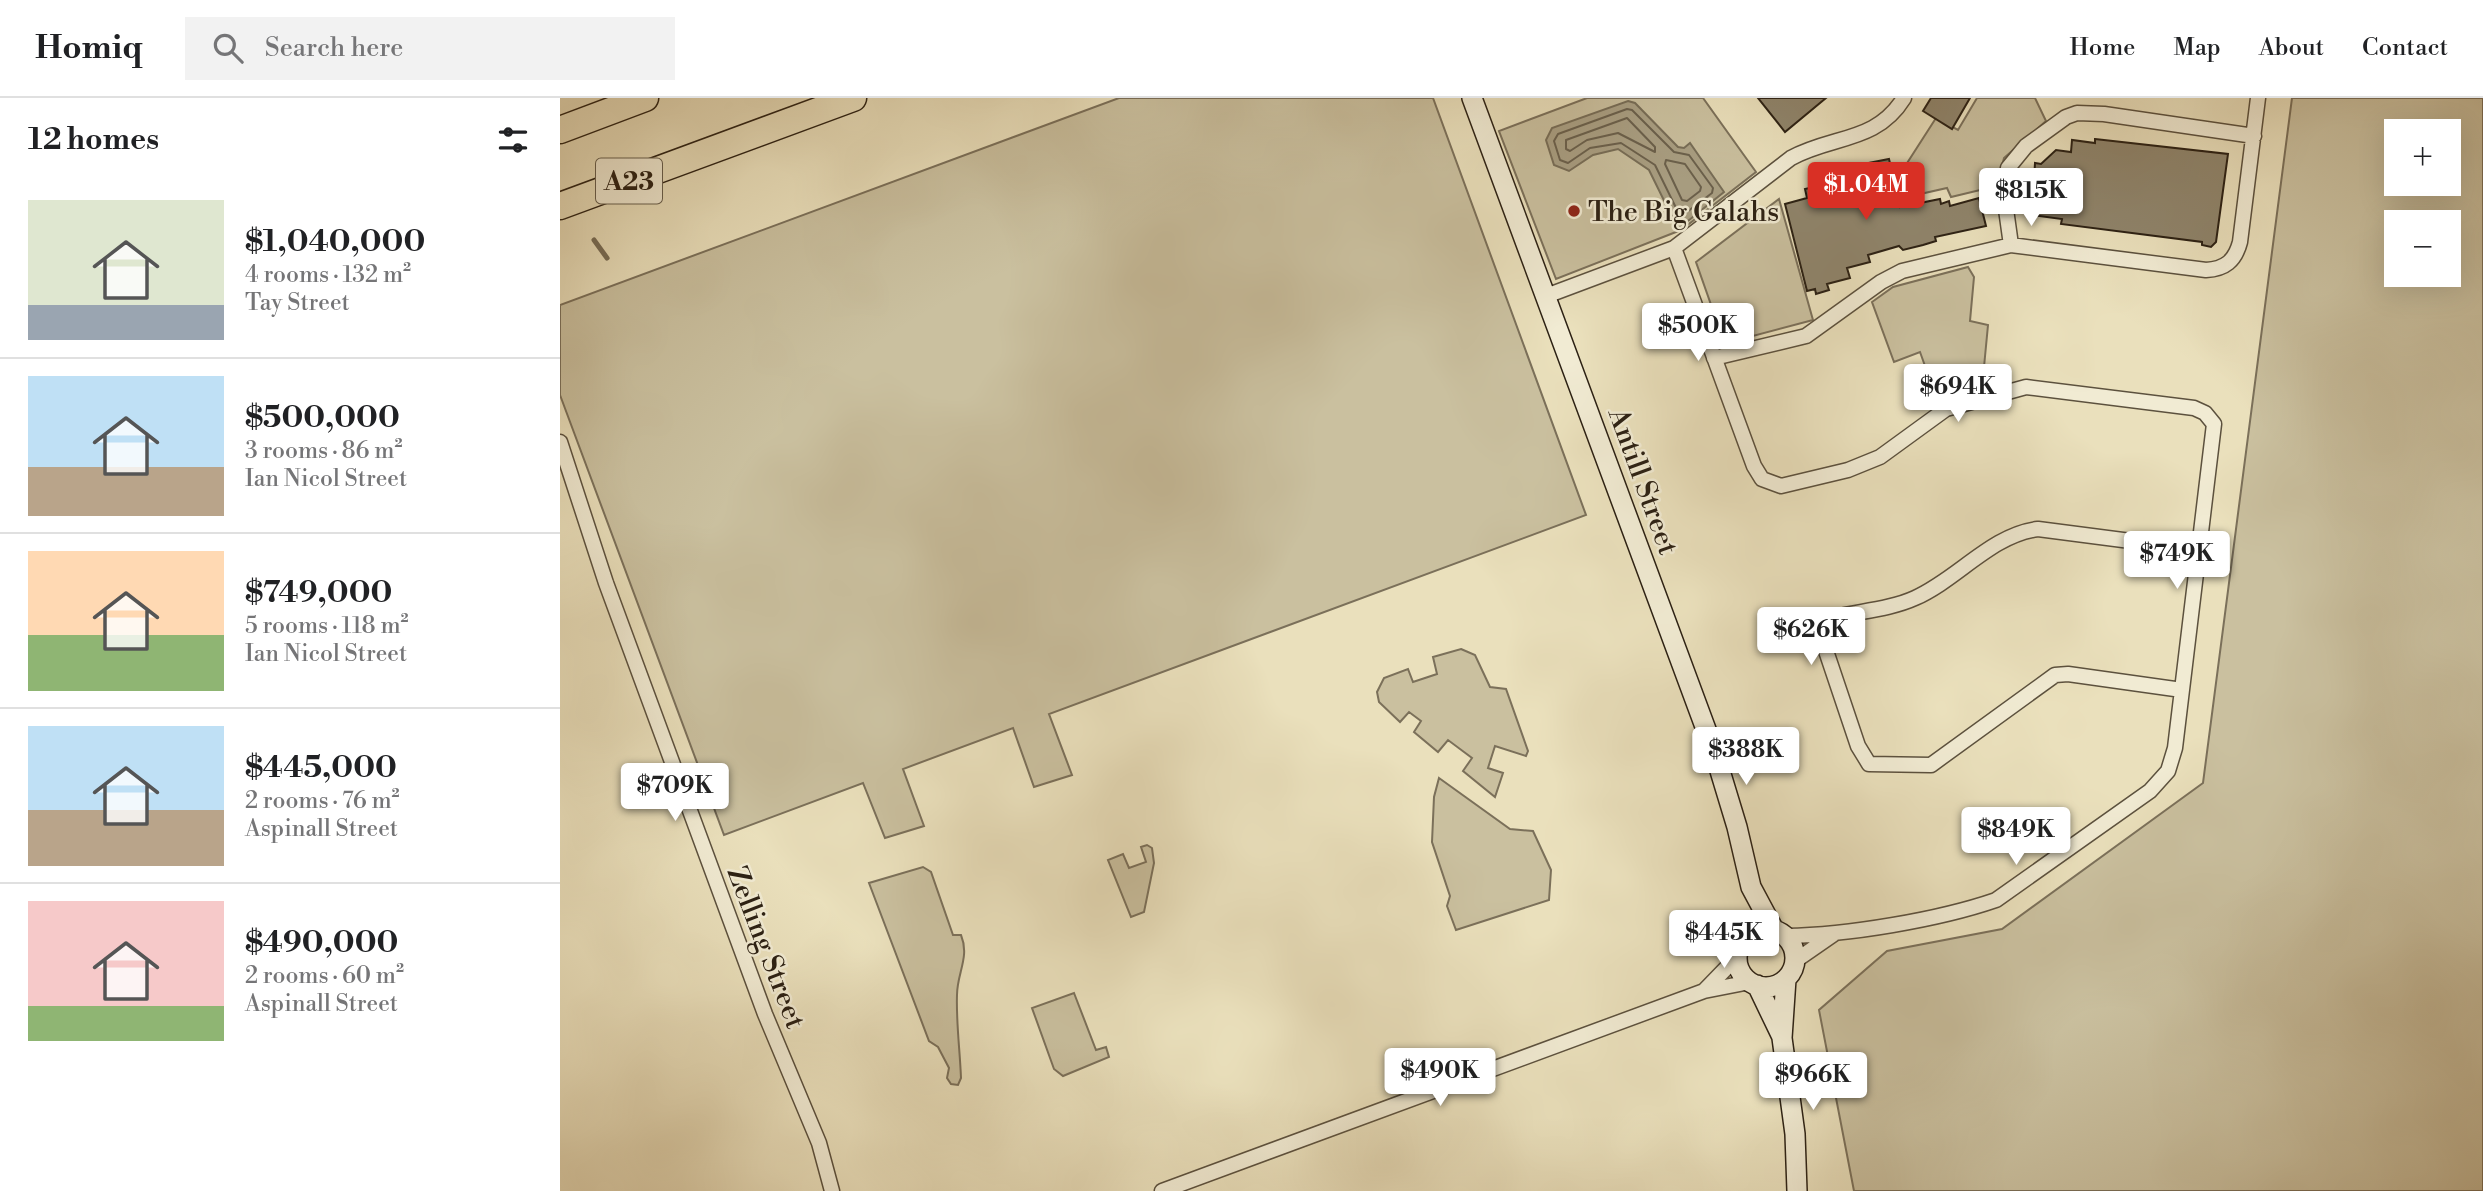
<!DOCTYPE html>
<meta charset="utf-8">
<style>
:root{--surface:#fff;--page:#f2f2f2;--text:#202124;--muted:#757577;--line:#e0e0e0;--accent:#d93025}
body{margin:0;font-family:"Libre Bodoni",serif;background:var(--page);color:var(--text);height:100vh;display:flex;flex-direction:column;font-size:26px;white-space:nowrap}
*{box-sizing:border-box;margin:0}
p{font-size:23px;color:var(--muted)}
.icon{flex:none;width:38px;height:38px;fill:none;stroke:currentColor;stroke-width:2;stroke-linecap:round;stroke-linejoin:round}
.map{position:relative;flex:1;overflow:hidden}
.panel{display:flex;flex-direction:column;background:var(--surface);width:560px}
.panel>*{flex:none}
.buttons{position:absolute;left:1824px;top:21px;display:grid;gap:14px}
.buttons a{display:grid;place-items:center;width:77px;height:77px;border-radius:0px;background:var(--surface);box-shadow:0 7px 28px #0002;font-size:35px}
.price{position:absolute;translate:-50% -60px;padding:0 16px;border-radius:7px;background:#fff;color:#222;font-size:23px;line-height:46px;filter:drop-shadow(0 2px 4px #0008)}
.price::after{content:'';position:absolute;left:50%;top:42px;width:21px;height:16px;margin-left:-10px;background:inherit;clip-path:polygon(0 0,100% 0,50% 100%)}
.price.on{background:var(--accent);color:#fff}
ul{padding:0;list-style:none}
li{display:flex;align-items:center;gap:21px;height:175px;padding:0 28px}
li+li{border-top:2px solid var(--line)}
li span{display:grid;place-items:center;flex:none;width:196px;height:140px;border-radius:0px;color:#555}
li>.icon{margin-inline-start:auto}
span .icon{width:84px;height:84px;fill:#fffc;stroke-width:1}
li b{font-size:30px}
h2{display:flex;justify-content:space-between;align-items:center;height:84px;padding:0 28px;font-size:30px}
header{display:flex;align-items:center;gap:42px;box-sizing:border-box;height:98px;padding:0 35px;background:var(--surface);border-bottom:2px solid var(--line)}
header strong{font-size:33px}
nav{display:flex;gap:38px;margin-inline-start:auto;font-size:24px}
.search{width:490px;height:63px;background:var(--page);display:flex;align-items:center;gap:18px;box-sizing:border-box;padding:0 24px;border-radius:0px;color:var(--muted);font-size:26px}
main{display:flex;flex:1;min-height:0}
.map>svg:first-child{display:block}
.green{fill:#cac09f;stroke:#7b705a;stroke-width:2;fill-rule:evenodd}
.water{fill:#a99f83;stroke:#776d57;stroke-width:2}
.lines{fill:none;stroke-linecap:round;stroke-linejoin:round}
.shore{stroke:#6a604c;stroke-width:2}
.stream{stroke:#776d57;stroke-width:5}
.building{fill:#8f846b;stroke:#2c2114;stroke-width:2}
.street-casing{stroke:#5c513e;stroke-width:17}
.secondary-casing{stroke:#2c2114;stroke-width:22}
.highway-casing{stroke:#2c2114;stroke-width:29}
.street{stroke:#f1ebd3;stroke-width:14}
.secondary{stroke:#f1ebd3;stroke-width:19}
.highway{stroke:#eae0bc;stroke-width:26}
.poi-dot{fill:#8f2418;stroke:#f1ebd3;stroke-width:2.5}
.labels{text-anchor:middle;stroke-width:5;stroke-linejoin:round;paint-order:stroke}
.shield{fill:#f1ebd3;stroke:#675e4d;stroke-width:2}
.shield-label{font-size:26px;font-weight:bold;fill:#2c2114}
.poi-label{font-size:28px;fill:#2c2114;stroke:#f1ebd3;text-anchor:start}
.street-label{font-size:28px;fill:#2c2114;stroke:#f1ebd3}
</style>
<header>
<strong>Homiq</strong>
<div class="search"><svg class="icon" aria-label="search" viewBox="0 0 24 24"><circle cx="10" cy="10" r="6"/><path d="M15 15l6 6"/></svg>Search here</div>
<nav><a>Home</a><a>Map</a><a>About</a><a>Contact</a></nav>
</header>
<main>
<section class="panel">
<h2>12 homes<svg class="icon" aria-label="filters" viewBox="0 0 24 24"><path d="M4 7h16M4 17h16"/><circle cx="9" cy="7" r="2"/><circle cx="15" cy="17" r="2"/></svg></h2>
<ul>
<li><span style="background:linear-gradient(#dfe7d0 75%,#9aa5b1 0)"><svg class="icon" aria-label="home" viewBox="0 0 24 24"><path d="M3 11l9-7 9 7M6 9v11h12V9"/></svg></span><div><b>$1,040,000</b><p>4 rooms · 132 m²</p><p>Tay Street</p></div></li>
<li><span style="background:linear-gradient(#bfe0f5 65%,#b9a48a 0)"><svg class="icon" aria-label="home" viewBox="0 0 24 24"><path d="M3 11l9-7 9 7M6 9v11h12V9"/></svg></span><div><b>$500,000</b><p>3 rooms · 86 m²</p><p>Ian Nicol Street</p></div></li>
<li><span style="background:linear-gradient(#ffd9b3 60%,#8fb573 0)"><svg class="icon" aria-label="home" viewBox="0 0 24 24"><path d="M3 11l9-7 9 7M6 9v11h12V9"/></svg></span><div><b>$749,000</b><p>5 rooms · 118 m²</p><p>Ian Nicol Street</p></div></li>
<li><span style="background:linear-gradient(#bfe0f5 60%,#b9a48a 0)"><svg class="icon" aria-label="home" viewBox="0 0 24 24"><path d="M3 11l9-7 9 7M6 9v11h12V9"/></svg></span><div><b>$445,000</b><p>2 rooms · 76 m²</p><p>Aspinall Street</p></div></li>
<li><span style="background:linear-gradient(#f6c9c9 75%,#8fb573 0)"><svg class="icon" aria-label="home" viewBox="0 0 24 24"><path d="M3 11l9-7 9 7M6 9v11h12V9"/></svg></span><div><b>$490,000</b><p>2 rooms · 60 m²</p><p>Aspinall Street</p></div></li>
</ul>
</section>
<div class="map">
<svg width="1923" height="1093" viewBox="0 0 1923 1093">
<rect width="100%" height="100%" fill="#eae0bc"/>
<filter id="stains"><feTurbulence type="fractalNoise" baseFrequency=".00286" numOctaves="4"/><feColorMatrix values="0 0 0 0 .2 0 0 0 0 .09 0 0 0 0 .02 0 0 0 .5 -.17"/></filter>
<radialGradient id="worn" r=".72"><stop offset=".6" stop-color="#630" stop-opacity="0"/><stop offset="1" stop-color="#630" stop-opacity=".3"/></radialGradient>
<!-- green -->
<path class="green" d="M559 0H873L1026 417 489 616 512 677 474 689 453 630 343 671 364 728 325 740 303 685 164 737 0 297V207Z
M1027 0H1143L1196 74 1121 132 996 181 939 33Z
M1417 0H1475L1486 23 1444 60 1437 88 1391 99 1387 90 1347 99 1342 73 1376 20 1398 32Z
M1732 0H1923V1093H1294L1259 912 1327 853 1442 831 1643 685ZM1836 33H1888V86H1836ZM1836 124H1888V177H1836Z
M1219 101 1253 222 1174 243 1161 235 1136 164Z
M1408 169 1414 179 1410 223 1428 227 1422 290 1433 291 1379 307 1360 254 1334 264 1312 204 1333 189Z
M901 551 915 557 930 589 946 591 968 653 966 658 935 648 928 670 943 675 935 699 903 673 912 660 888 642 878 654 854 634 861 623 849 614 840 624 819 604 817 594 824 580 848 571 853 584 877 576 873 559Z
M879 680 950 731 973 733 991 772 989 802 896 832 887 808 890 798 872 744 874 699Z
M587 747 592 750 594 765 584 814 571 819 548 762 563 756 569 770 586 764 581 749Z
M363 769 371 774 393 837H401C410 859 397 875 397 897 396 924 400 953 401 980L398 987 391 986 387 980 389 970 378 949 369 943 309 785Z
M514 895 536 952 546 949 549 959 503 978 494 971 472 910Z"/>
<!-- water -->
<path class="water" d="M1068 3 1075 5 1118 49 1124 50 1130 45 1164 94 1118 131 1089 72 1058 51 1033 57 1009 73 994 67 986 42 992 30Z"/>
<g class="lines">
<!-- shore -->
<path class="shore" d="M1067 11 1072 12 1114 54 1129 57 1153 90 1152 95 1123 117 1119 116 1095 67 1061 45 1030 50 1008 65 1000 62 994 43 998 36Z
M1067 20 1095 49V54L1058 35 1027 42 1010 53 1006 51V42Z
M1106 62 1125 66 1141 89 1140 93 1127 103 1122 102 1105 66Z"/>
<!-- stream -->
<path class="stream" d="M34 142 47 160"/>
</g>
<!-- building -->
<path class="building" d="M1198 0H1266L1225 34Z
M1371 0H1410L1392 31 1363 13Z
M1535 41 1668 56 1656 144 1651 149 1642 147V144L1501 126 1502 121 1472 117 1475 65 1481 66 1496 52 1511 54 1512 42 1535 45Z
M1329 61 1340 109 1380 101 1381 106 1389 103 1390 108 1419 100 1426 128 1375 139 1376 143 1363 147 1343 152 1339 148 1308 157 1310 164 1287 170 1290 180 1267 186 1269 192 1256 196 1255 191 1247 193 1225 106 1247 100 1245 91 1268 86 1267 81 1273 77 1289 73 1288 69Z"/>
<g class="lines">
<defs>
<path id="street" d="M1451 147 1444 97 1448 70 1466 48 1506 19 1517 15 1544 16 1694 38
M1114 150 1194 368 1202 381 1221 388 1288 372 1320 359 1386 311 1466 289 1634 310 1645 315 1654 326 1615 650 1608 673 1590 693 1436 802C1378 822 1287 837 1226 838
M986 198 1114 150 1231 60C1273 37 1316 45 1344 0
M1154 260 1246 238 1321 184 1342 173 1451 147 1646 172C1665 171 1675 163 1680 144L1698 0
M0 344 46 485 205 916 259 1045 272 1093
M1622 592 1508 576 1495 577 1371 667 1309 666 1298 648 1261 538 1275 519C1301 513 1331 511 1355 500 1398 481 1431 437 1478 431L1640 452
M1235 863 1274 836
M1144 893 1177 859
M602 1093 1144 893 1190 884"/>
<path id="secondary" d="M912 0 1154 653 1177 729 1191 789 1214 832
M1177 860a29 29 0 1 1 58 0a29 29 0 1 1-58 0Z
M1226 881 1222 940 1235 1036 1237 1093
M1197 887 1222 939"/>
<path id="highway" d="M0 32 85 0
M0 108 293 0"/>
</defs>
<!-- street casing -->
<use href="#street" class="street-casing"/>
<!-- secondary casing -->
<use href="#secondary" class="secondary-casing"/>
<!-- highway casing -->
<use href="#highway" class="highway-casing"/>
<!-- street -->
<use href="#street" class="street"/>
<!-- secondary -->
<use href="#secondary" class="secondary"/>
<!-- highway -->
<use href="#highway" class="highway"/>
</g>
<!-- markers -->
<circle class="poi-dot" cx="1014" cy="113" r="7"/>
<g class="labels">
<!-- shield labels -->
<rect class="shield" x="36" y="60.5" width="66" height="45" rx="5"/>
<g class="shield-label">
<text x="69" y="92">A23</text>
</g>
<!-- poi labels -->
<g class="poi-label">
<text x="1028" y="123">The Big Galahs</text>
</g>
<!-- street labels -->
<g class="street-label">
<text transform="translate(1084 383) rotate(70)" y="10">Antill Street</text>
<text transform="translate(207 849) rotate(69)" y="10">Zelling Street</text>
</g>
</g>
<rect width="100%" height="100%" filter="url(#stains)"/>
<rect width="100%" height="100%" fill="url(#worn)"/>
</svg>
<div class="buttons">
<a>+</a>
<a>−</a>
</div>
<b class="price on" style="left:1306px;top:124px">$1.04M</b>
<b class="price" style="left:1471px;top:130px">$815K</b>
<b class="price" style="left:1138px;top:265px">$500K</b>
<b class="price" style="left:1398px;top:326px">$694K</b>
<b class="price" style="left:1617px;top:493px">$749K</b>
<b class="price" style="left:1251px;top:569px">$626K</b>
<b class="price" style="left:1186px;top:689px">$388K</b>
<b class="price" style="left:115px;top:725px">$709K</b>
<b class="price" style="left:1456px;top:769px">$849K</b>
<b class="price" style="left:1164px;top:872px">$445K</b>
<b class="price" style="left:880px;top:1010px">$490K</b>
<b class="price" style="left:1253px;top:1014px">$966K</b>
</div>
</main>
